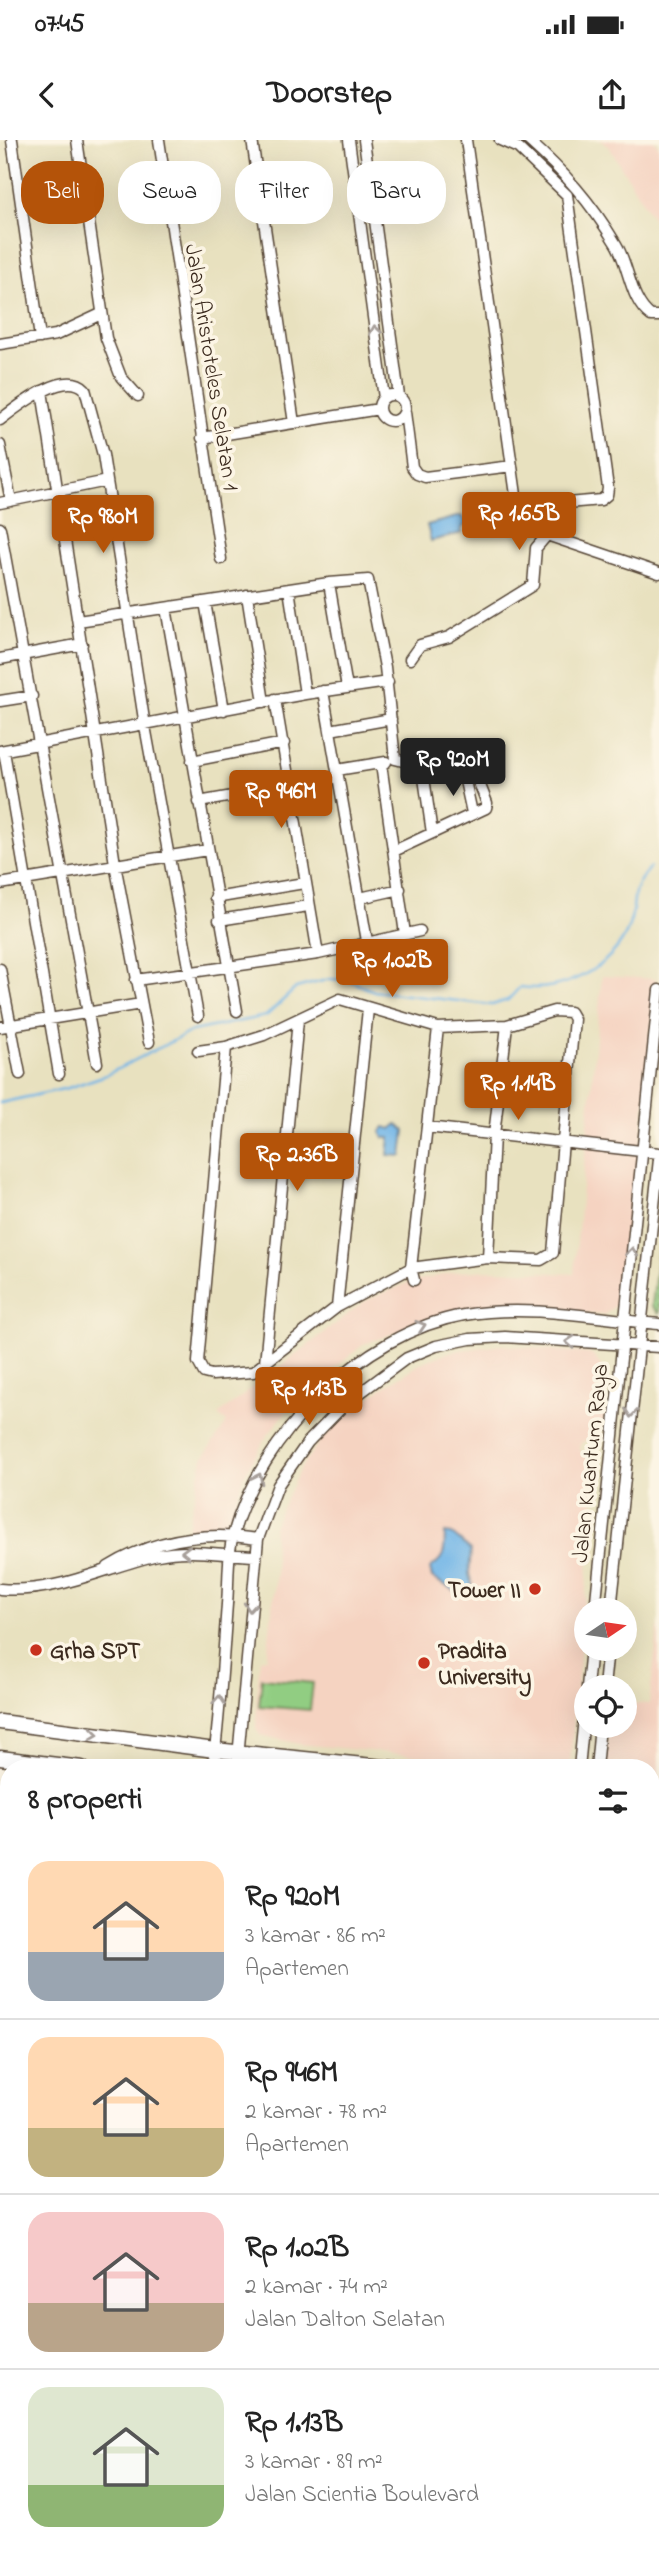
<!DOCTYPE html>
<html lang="id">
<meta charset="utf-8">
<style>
:root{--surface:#fff;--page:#f6f6f6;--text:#222;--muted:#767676;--line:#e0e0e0;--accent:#b45309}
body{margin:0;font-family:"Indie Flower",sans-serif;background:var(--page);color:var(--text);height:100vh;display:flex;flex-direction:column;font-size:26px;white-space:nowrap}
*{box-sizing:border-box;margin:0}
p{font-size:23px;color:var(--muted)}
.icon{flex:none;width:38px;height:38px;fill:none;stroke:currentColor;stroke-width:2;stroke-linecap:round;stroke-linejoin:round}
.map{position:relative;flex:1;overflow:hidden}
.panel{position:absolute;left:0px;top:1619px;width:660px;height:800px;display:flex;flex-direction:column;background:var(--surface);border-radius:28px 28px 0 0;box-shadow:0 7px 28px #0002}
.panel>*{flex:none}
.banner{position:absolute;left:21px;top:21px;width:618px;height:63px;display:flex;gap:14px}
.needle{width:46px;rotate:77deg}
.controls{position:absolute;left:574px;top:1458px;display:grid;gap:14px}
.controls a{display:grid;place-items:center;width:63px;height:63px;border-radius:50%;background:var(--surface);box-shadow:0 7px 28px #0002;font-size:35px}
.price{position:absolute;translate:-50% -60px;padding:0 16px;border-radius:7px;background:var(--accent);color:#fff;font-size:23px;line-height:46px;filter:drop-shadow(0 2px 4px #0008)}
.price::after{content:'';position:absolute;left:50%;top:42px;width:21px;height:16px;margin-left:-10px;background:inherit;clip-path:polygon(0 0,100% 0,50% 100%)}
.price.current{background:#222;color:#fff}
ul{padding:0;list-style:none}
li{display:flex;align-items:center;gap:21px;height:175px;padding:0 28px}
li+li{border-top:2px solid var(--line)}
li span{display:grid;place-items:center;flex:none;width:196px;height:140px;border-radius:21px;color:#555}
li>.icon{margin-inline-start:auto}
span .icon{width:84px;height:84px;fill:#fffc;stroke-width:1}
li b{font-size:30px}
h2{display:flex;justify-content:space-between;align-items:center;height:84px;padding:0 28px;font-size:30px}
.tag{padding:0 24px;border-radius:28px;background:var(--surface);box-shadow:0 7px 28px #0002;font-size:24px;line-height:63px}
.tag.current{background:var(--accent);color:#fff}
.status{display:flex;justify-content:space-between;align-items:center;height:49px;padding:0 35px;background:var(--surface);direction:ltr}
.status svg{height:19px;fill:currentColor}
header{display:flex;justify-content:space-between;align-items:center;height:91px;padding:0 28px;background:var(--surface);font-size:32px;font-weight:800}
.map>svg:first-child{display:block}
.built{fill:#f5d3c1}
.green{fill:#91cd82;stroke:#667c50;stroke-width:2}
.water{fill:#71b5e7;stroke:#567082;stroke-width:2}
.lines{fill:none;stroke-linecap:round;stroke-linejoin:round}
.stream{stroke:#71b5e7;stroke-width:2.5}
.minor-casing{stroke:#554536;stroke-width:13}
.major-casing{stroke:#554536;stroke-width:17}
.minor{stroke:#fff;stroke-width:10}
.major{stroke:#fff;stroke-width:14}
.oneway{stroke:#a79f9a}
.poi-dot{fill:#c8321e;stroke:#fcf5e5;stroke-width:2.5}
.labels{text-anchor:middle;stroke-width:7;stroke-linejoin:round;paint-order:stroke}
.street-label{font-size:23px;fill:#3b2a1e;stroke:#fcf5e5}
.poi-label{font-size:23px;font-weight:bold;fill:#3b2a1e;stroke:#fcf5e5;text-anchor:start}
</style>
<div class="status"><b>07:45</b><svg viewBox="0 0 49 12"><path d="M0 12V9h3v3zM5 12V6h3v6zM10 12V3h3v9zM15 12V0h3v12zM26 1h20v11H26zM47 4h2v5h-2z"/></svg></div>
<header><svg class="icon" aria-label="back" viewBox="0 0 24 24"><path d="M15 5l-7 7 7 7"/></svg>Doorstep<svg class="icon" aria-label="share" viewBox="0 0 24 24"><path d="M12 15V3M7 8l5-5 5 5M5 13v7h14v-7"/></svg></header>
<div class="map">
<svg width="659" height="2417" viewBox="0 0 659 2417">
<rect width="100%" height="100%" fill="#fcf5e5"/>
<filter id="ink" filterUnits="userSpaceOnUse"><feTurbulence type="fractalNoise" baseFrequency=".0143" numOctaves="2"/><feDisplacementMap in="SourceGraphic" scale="14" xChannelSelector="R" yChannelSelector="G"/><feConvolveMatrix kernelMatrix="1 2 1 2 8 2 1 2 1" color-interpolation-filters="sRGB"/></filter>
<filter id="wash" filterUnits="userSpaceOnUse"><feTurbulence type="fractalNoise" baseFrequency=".00686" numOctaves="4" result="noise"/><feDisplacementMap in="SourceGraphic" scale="28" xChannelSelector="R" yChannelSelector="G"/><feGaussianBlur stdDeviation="1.57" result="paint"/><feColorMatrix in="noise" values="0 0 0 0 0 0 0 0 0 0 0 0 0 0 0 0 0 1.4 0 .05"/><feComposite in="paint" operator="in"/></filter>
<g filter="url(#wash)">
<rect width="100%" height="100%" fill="#e8e1bf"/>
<!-- built -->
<path class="built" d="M600 0H654L659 7V89L609 7Z
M602 836 656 839 644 975 620 1162 604 1175 499 1167 418 1185 364 1204 294 1262 267 1296 243 1337 232 1372 224 1383 214 1388 187 1390 203 1318 227 1282 218 1275 365 1161 410 1142 456 1132 494 1130 574 1134Z
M503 1205 592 1214 608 1235 604 1287 581 1303 580 1309 584 1315 598 1316 570 1624 567 1627H532L299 1604 260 1595 256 1589 257 1553 260 1519 267 1518 276 1432 273 1386 300 1329 319 1302 344 1278 375 1253 423 1222 453 1211Z
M659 1482V1639L651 1638V1628L606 1627 609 1586H625V1563L649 1564Z
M0 1698 9 1699V1736H0Z
M651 1701H659V1798L651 1797Z
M0 1758 9 1759V1964L0 1963Z
M651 1816H659V1852L651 1851Z"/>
<!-- green -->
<path class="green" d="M659 1105V1174L652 1166Z
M262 1538 313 1543 310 1570 259 1566Z
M0 1923 9 1924V1955L0 1954Z"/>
<!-- water -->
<path class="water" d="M461 376 467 383 461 389 462 393 431 401 427 385Z
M397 984 405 991 402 1016 388 1015 390 998H384L381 992 385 987 391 989Z
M445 1393 452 1394 471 1410 469 1434 472 1445 466 1452 456 1451 432 1438 430 1428C447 1417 444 1410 445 1393Z"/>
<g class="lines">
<!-- stream -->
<path class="stream" d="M0 963 68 948 106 935 192 891 266 876 296 848 330 839 348 840 374 851 492 865 508 860 520 847C561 854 615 827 629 786 639 757 626 756 650 727"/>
</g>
</g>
<g filter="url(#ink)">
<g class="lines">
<defs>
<path id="minor" d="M12 0 40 198
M77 0 106 198 121 237 138 256
M159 0 221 419
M252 0 294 283
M349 0 384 258
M364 0 399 256
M466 0 517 362 522 367 601 360 607 355 608 348 567 55
M500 0 518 8 567 55
M528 0C565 33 590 61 616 104 629 125 630 161 651 176H659
M0 204 56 195 101 174
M42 251 115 724 149 902
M379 268a13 13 0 1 1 26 0a13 13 0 1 1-26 0Z
M405 272 412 327 417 334 425 337 512 326
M0 280C17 267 65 228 85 249L103 315 145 586 198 876
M202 298 379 269
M0 305 11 361
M0 363 107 341
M0 388 97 923
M329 443 347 548
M289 449 305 554
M247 455 264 562
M205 462 224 570
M166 468 237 871
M78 481 329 443 368 440 385 527 395 619 464 636 476 635 487 663 486 668 394 711
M0 519 82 504
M410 519 420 505 449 497 533 445 536 408 547 395 659 433
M323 551 367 801
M275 559 318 814
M0 561 32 556
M330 590 391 579
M0 611 305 554 388 542
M4 611 59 934
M192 621 284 603
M381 624 405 794
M422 624 432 693
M337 630 386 622
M464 636 472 673
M199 662 338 637
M0 744 207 710
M215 758 304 743
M360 758 400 749
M219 780 308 766
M0 829 20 934
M136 840 318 814 420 791
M0 887 141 864
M198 911 226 907 264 895 340 859 438 888 507 885 554 871 570 872 574 879 553 1113 541 1120 488 1118 411 1128 337 1167 253 1232 212 1235 204 1233 198 1222 226 907
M427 987 659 1013
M488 1118 494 995 507 885
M414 1140 411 1128 438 888
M337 1167 368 869
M265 1223 298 880
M108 1427C154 1399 204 1391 258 1399
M0 1449C56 1454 105 1427 158 1415 189 1408 222 1415 255 1416
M595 1470 659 850
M611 1470 659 1019
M587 1547 591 1508
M604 1547 608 1508
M213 1628C220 1573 223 1518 227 1464 229 1442 227 1416 233 1395 259 1297 363 1192 464 1175 527 1164 596 1178 659 1184
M237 1628 258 1399 278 1345 308 1302 345 1264 407 1218 436 1206 470 1199 505 1197 659 1207
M579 1628 586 1557
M596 1628 600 1586
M0 1743 9 1744
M651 1792 659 1793
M651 1921 654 1890
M0 2128 9 2129
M0 2142H9
M651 2164 659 2165
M651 2175 659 2176
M0 2180 9 2177
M0 2240 9 2251
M651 2241 659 2242
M651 2259 659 2261
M0 2303 9 2306
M651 2347 659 2346
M242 2410 243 2417
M422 2410 426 2417
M518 2410 540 2417
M627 2410V2417
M154 2415 175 2410
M35 2417 36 2410
M104 2417 105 2410
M509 2417 511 2410
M578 2417V2410H581"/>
<path id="major" d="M0 1582 215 1610 393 1628
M0 1618 82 1628
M651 1650 659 1651
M651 1686H659"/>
</defs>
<!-- minor casing -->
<use href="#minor" class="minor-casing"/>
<!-- major casing -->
<use href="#major" class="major-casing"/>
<!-- minor -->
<use href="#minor" class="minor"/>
<!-- major -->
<use href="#major" class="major"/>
</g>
<!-- one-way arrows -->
<defs><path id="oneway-chevron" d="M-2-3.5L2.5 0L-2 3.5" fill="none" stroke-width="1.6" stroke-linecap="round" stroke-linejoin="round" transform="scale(1.75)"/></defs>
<g class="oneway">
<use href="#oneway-chevron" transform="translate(375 190) rotate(-98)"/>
<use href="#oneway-chevron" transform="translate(632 1112) rotate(-84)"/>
<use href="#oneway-chevron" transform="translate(421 1186) rotate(-18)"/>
<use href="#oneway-chevron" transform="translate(570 1202) rotate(-176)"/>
<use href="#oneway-chevron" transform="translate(631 1273) rotate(96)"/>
<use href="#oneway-chevron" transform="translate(258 1338) rotate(-64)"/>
<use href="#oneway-chevron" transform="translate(186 1412) rotate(-179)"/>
<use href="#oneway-chevron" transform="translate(250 1467) rotate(95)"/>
<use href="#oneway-chevron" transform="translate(219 1560) rotate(-86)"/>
<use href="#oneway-chevron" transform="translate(94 1594) rotate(7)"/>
</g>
</g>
<!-- markers -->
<g class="poi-dot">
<circle cx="535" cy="1449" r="7"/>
<circle cx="36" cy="1510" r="7"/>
<circle cx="424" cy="1523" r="7"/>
</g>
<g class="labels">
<!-- street labels -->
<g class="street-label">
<text transform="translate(213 227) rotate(81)" y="8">Jalan Aristoteles Selatan 1</text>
<text transform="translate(589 1323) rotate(-84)" y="8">Jalan Kuantum Raya</text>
</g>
<!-- poi labels -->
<g class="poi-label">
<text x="521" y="1457" text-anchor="end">Tower II</text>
<text x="50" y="1518">Grha SPT</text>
<text x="438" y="1518">Pradita<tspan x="438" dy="26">University</tspan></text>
</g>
</g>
</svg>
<div class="controls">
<a><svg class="needle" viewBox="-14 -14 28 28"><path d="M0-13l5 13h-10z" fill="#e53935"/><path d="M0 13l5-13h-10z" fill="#767676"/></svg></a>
<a><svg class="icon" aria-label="locate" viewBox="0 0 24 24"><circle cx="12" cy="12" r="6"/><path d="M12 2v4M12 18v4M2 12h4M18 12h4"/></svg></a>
</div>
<b class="price" style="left:519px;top:412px">Rp 1.65B</b>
<b class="price" style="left:103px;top:415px">Rp 980M</b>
<b class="price current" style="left:453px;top:658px">Rp 920M</b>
<b class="price" style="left:281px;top:690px">Rp 946M</b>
<b class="price" style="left:392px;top:859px">Rp 1.02B</b>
<b class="price" style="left:518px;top:982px">Rp 1.14B</b>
<b class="price" style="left:297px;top:1053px">Rp 2.36B</b>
<b class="price" style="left:309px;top:1287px">Rp 1.13B</b>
<div class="banner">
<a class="tag current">Beli</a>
<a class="tag">Sewa</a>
<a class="tag">Filter</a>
<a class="tag">Baru</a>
</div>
<section class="panel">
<h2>8 properti<svg class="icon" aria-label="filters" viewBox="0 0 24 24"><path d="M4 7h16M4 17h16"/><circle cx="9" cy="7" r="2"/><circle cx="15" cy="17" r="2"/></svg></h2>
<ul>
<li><span style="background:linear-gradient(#ffd9b3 65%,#9aa5b1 0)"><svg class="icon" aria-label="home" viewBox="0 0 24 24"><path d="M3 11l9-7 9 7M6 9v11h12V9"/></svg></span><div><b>Rp 920M</b><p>3 kamar · 86 m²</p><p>Apartemen</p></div></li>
<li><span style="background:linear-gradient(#ffd9b3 65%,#c2b280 0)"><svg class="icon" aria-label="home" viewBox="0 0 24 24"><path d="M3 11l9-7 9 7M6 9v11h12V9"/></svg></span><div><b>Rp 946M</b><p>2 kamar · 78 m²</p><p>Apartemen</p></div></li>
<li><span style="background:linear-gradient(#f6c9c9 65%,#b9a48a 0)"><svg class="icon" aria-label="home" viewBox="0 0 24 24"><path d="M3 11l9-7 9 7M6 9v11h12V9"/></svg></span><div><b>Rp 1.02B</b><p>2 kamar · 74 m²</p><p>Jalan Dalton Selatan</p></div></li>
<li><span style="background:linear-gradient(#dfe7d0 70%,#8fb573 0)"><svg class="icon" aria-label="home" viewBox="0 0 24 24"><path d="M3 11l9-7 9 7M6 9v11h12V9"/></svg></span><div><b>Rp 1.13B</b><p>3 kamar · 89 m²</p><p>Jalan Scientia Boulevard</p></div></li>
</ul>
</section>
</div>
